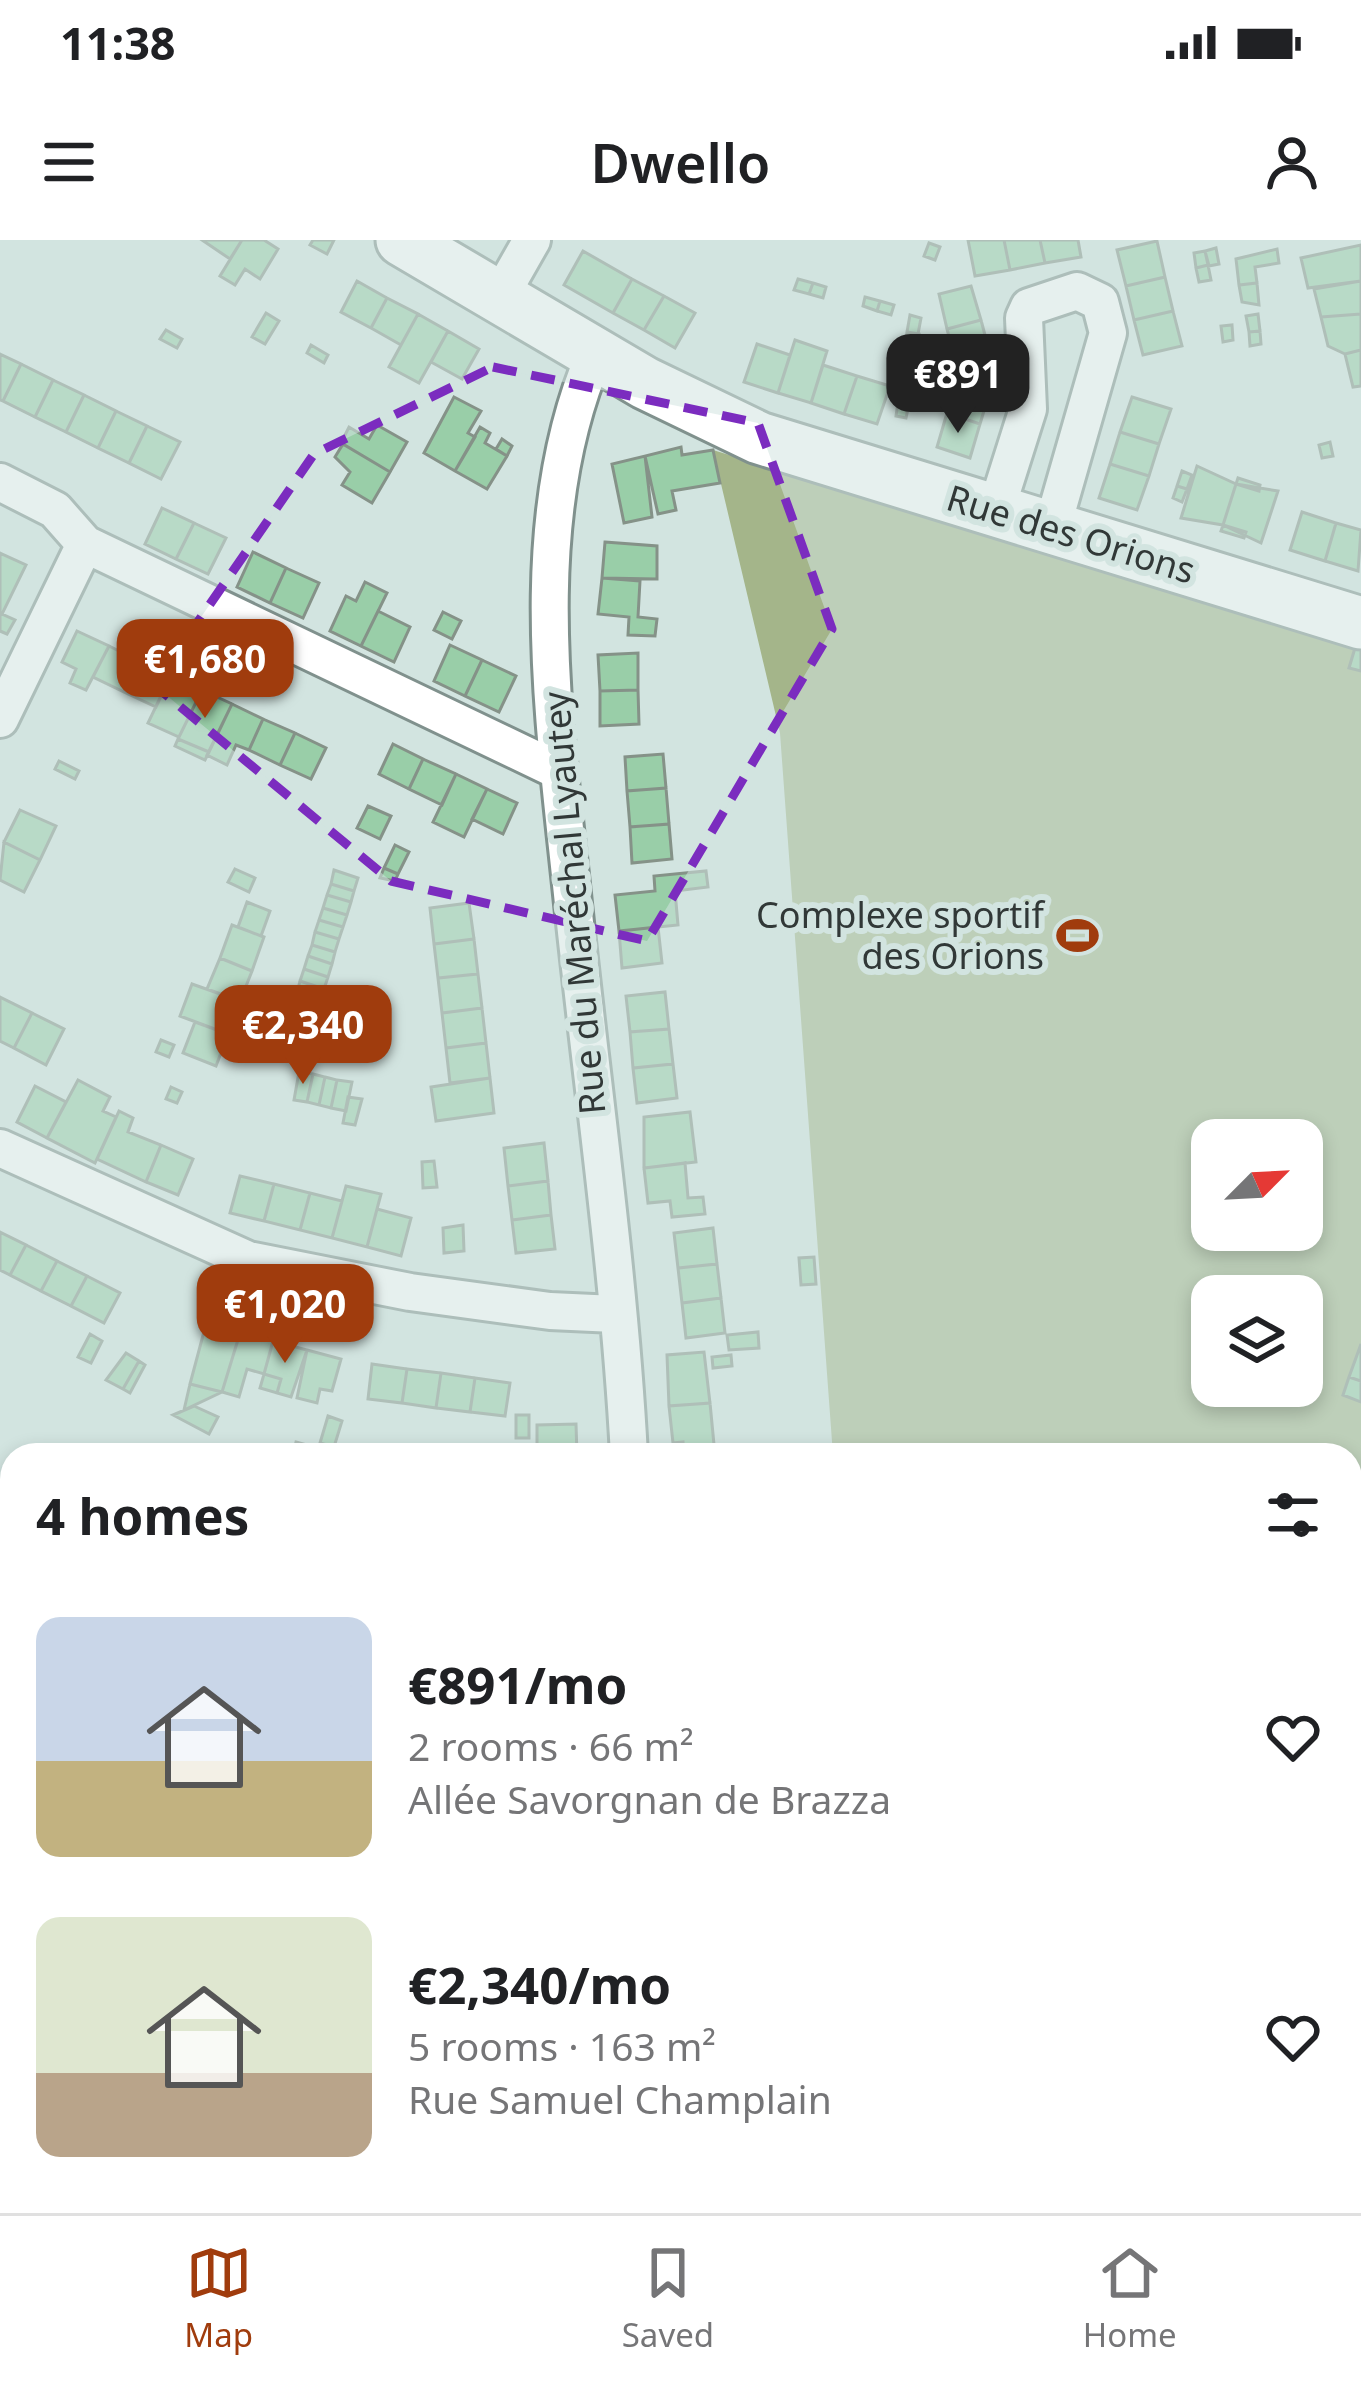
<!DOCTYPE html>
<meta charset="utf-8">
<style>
:root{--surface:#fff;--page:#f2f2f2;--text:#202124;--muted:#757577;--line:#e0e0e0;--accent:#a03c0d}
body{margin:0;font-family:"Noto Sans",sans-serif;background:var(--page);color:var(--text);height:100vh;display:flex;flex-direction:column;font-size:45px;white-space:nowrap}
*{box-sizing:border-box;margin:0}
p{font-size:39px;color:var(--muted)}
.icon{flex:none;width:66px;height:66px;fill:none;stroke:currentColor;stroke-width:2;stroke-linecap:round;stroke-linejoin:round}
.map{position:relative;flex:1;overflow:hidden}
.side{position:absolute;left:0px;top:1203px;width:1362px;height:771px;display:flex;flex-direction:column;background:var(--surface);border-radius:36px 36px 0 0;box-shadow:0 6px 18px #0003}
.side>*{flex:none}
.needle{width:78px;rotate:66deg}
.buttons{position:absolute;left:1191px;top:879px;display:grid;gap:24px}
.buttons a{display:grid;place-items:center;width:132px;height:132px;border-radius:24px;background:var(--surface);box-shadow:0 6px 18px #0003;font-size:60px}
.price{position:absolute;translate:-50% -102px;padding:0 27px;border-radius:24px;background:var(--accent);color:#fff;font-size:39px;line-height:78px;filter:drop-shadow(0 3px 6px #0008)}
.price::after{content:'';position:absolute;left:50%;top:72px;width:36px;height:27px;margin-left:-18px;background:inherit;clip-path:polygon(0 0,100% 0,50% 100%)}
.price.on{background:#222;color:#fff}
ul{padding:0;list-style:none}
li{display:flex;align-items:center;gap:36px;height:300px;padding:0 36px}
li span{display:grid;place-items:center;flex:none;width:336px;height:240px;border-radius:24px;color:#555}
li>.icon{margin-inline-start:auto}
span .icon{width:144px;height:144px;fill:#fffc;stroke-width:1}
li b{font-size:51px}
h2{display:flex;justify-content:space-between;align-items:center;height:144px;padding:0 36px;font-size:51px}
.status{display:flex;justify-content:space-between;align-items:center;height:84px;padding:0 60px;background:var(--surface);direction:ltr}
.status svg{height:33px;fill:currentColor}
header{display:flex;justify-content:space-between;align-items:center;height:156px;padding:0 36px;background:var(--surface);font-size:54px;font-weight:600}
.tab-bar{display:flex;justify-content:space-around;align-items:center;height:168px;border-top:3px solid var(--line);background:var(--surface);font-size:33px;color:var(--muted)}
.tab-bar a{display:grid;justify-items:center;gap:6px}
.tab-bar .on{color:var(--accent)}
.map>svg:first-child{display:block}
.green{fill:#a4b58a;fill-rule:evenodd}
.building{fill:#99cea8;stroke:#859288;stroke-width:3}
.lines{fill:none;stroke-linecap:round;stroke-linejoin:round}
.street-casing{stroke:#80918d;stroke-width:42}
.secondary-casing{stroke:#80918d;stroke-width:57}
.street{stroke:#fff;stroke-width:36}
.secondary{stroke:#fff;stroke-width:51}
.marked{fill:none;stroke:#7b2cbf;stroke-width:9;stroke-dasharray:24 15;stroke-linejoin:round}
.labels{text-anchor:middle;stroke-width:12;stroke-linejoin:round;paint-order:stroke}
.street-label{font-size:36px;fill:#313837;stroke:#d2e4e0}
.poi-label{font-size:36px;fill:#313837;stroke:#d2e4e0;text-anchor:end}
</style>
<div class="status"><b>11:38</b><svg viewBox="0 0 49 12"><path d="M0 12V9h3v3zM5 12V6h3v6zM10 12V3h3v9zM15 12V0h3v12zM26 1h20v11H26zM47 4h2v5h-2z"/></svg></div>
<header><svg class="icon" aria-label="menu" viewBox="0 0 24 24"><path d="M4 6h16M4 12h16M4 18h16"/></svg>Dwello<svg class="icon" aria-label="person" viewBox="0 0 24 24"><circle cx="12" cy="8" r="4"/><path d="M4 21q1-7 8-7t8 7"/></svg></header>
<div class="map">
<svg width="1361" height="1973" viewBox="0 0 1361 1973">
<rect width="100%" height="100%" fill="#d2e4e0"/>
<!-- green -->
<path class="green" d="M713 210 1361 409V1476L1350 1515V1215H833L780 493ZM1212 900H1302V990H1212ZM1212 1056H1302V1146H1212Z"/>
<!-- building -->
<path class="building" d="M202 0H242L230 19Z
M242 0H264L278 9 260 39 245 29 235 45 220 36Z
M313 0H334L327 14 310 5Z
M968 0H1004L1010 30 975 36Z
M1004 0H1040L1045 23 1010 30Z
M1040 0H1078L1081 17 1045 23Z
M1157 1 1165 37 1126 46 1117 10Z
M929 3 940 7 935 20 924 16Z
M1361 5V41L1308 48 1301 18Z
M1216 8 1219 24 1209 26 1205 11Z
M1277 9 1279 23 1255 27 1257 43 1239 45 1236 19Z
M583 11 632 39 613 73 564 45Z
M1205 11 1208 25 1196 28 1194 13Z
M1208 25 1211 40 1199 42 1196 28Z
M1165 37 1173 71 1134 80 1126 46Z
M632 39 664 56 644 90 613 73Z
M798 39 813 43 809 54 794 50Z
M357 41 387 58 371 88 341 72Z
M1361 41V74L1321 77 1314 49Z
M813 43 826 47 823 58 809 54Z
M1257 43 1259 65 1242 62 1239 45Z
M971 46 981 80 947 89 939 54Z
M664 56 695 73 675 108 644 90Z
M865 57 880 61 877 71 863 66Z
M387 58 418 74 401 105 371 88Z
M880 61 894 65 891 75 877 71Z
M1173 71 1182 106 1143 115 1134 80Z
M266 73 279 81 265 104 252 97Z
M418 74 448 91 419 143 389 127Z
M1258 74 1260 91 1249 92 1246 76Z
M1361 74V110L1345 114 1328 106 1321 77Z
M910 75 921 78 918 94 907 92Z
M981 80 990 114 956 123 947 89Z
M1232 85 1233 100 1223 102 1221 86Z
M166 90 182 99 177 108 160 99Z
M448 91 479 109 462 139 431 122Z
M1260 91 1261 104 1250 106 1249 92Z
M907 92 919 94 916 109 905 106Z
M795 100 827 111 811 163 778 153Z
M757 104 790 115 778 153 744 142Z
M311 105 328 115 324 123 307 113Z
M1361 110V146L1353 147 1345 114Z
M0 114 21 124 3 161 0 160Z
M21 124 53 140 35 177 3 161Z
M823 125 857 136 844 174 811 163Z
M857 136 890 146 877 184 844 174Z
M53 140 84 155 66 192 35 177Z
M957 141 990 151 980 184 947 173Z
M901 146 912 148 909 164 898 162Z
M84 155 116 171 98 208 66 192Z
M454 157 481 171 468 193 475 197 455 231 424 213Z
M1132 157 1171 169 1159 204 1120 192Z
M898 162 909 164 906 178 896 176Z
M116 171 147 186 129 223 98 208Z
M947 173 980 184 970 218 937 207Z
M377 185 407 202 390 232 341 203 349 187 369 199Z
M147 186 180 202 161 239 129 223Z
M480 187 490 193 485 203 507 216 487 249 455 231Z
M1120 192 1159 204 1149 236 1110 224Z
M502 199 512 206 507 216 496 209Z
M1330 202 1333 216 1322 218 1319 205Z
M343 204 390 232 372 263 342 245 350 232 335 217Z
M681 207 682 215 713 210 720 243 672 251 676 270 658 274 645 216Z
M645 216 652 277 624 283 612 224Z
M1110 224 1149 236 1137 270 1099 258Z
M1197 226 1236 244 1223 285 1181 278Z
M1182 231 1192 235 1187 249 1177 246Z
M1238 238 1260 245 1259 251 1236 244Z
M1236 244 1278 251 1261 303 1223 285Z
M1177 246 1187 249 1182 262 1173 258Z
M162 268 194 283 176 319 145 304Z
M1302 272 1336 283 1325 321 1290 310Z
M194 283 226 298 208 334 176 319Z
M1336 283 1361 290 1358 331 1325 321Z
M1223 285 1246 292 1244 298 1221 291Z
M605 302 657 306V339L602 338Z
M253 312 286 328 270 363 237 347Z
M0 313 26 325 2 374 15 380 7 394 0 391Z
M286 328 319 343 303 378 270 363Z
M602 338 640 341 638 377 657 379 655 396 628 395 629 377 598 374Z
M365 342 387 353 361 406 330 391 346 356 356 361Z
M378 371 410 387 394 422 361 406Z
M443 372 461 381 452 399 434 390Z
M77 391 109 406 86 450 70 443 76 429 62 422Z
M450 405 482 420 465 456 434 441Z
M109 406 139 421 124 452 93 437Z
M1355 408 1361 410V431L1349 428Z
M638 413V450L600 451 598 415Z
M482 420 516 436 499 472 465 456Z
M139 421 171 435 156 467 124 452Z
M171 435 202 450 179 497 148 483Z
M202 450 232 464 209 512 178 499Z
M638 450 639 484 600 486V451Z
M232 464 263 479 249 510 236 505 227 525 207 515Z
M263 479 295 493 280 525 249 510Z
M295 493 326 508 311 539 280 525Z
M178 499 209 512 205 520 175 506Z
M393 504 423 519 409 549 379 534Z
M663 514 666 548 627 551 625 517Z
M423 519 456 534 442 565 409 549Z
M59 521 79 531 75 539 55 529Z
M456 534 487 549 464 597 433 582Z
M666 548 669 584 630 587 627 551Z
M487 549 517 563 503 594 472 579Z
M368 566 391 576 380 599 357 588Z
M20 570 56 586 40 620 4 602Z
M669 584 672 619 632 623 630 587Z
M4 602 40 620 24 652 0 640Z
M395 605 409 612 398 634 384 628Z
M384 628 398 634 395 641 380 638Z
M235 629 255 638 249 652 228 642Z
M334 630 358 638 354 651 331 644Z
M706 631 708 647 675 651 678 685 619 691 615 655 655 651 654 636Z
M331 644 354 651 351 662 327 655Z
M327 655 351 662 347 675 323 668Z
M247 662 270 671 261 696 238 687Z
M469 663 474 699 434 704 430 668Z
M323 668 347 675 343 687 319 680Z
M319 680 343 687 339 699 315 692Z
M232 685 264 697 252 731 220 718Z
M658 687 662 723 622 728 619 691Z
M315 692 339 699 335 712 312 705Z
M474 699 478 734 438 738 434 704Z
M312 705 335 712 332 724 308 716Z
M308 716 332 724 328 737 304 729Z
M220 718 252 731 240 761 207 749Z
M304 729 328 737 324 749 300 741Z
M478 734 482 768 442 773 438 738Z
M300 741 324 749 320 761 297 753Z
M192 744 240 761 228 794 180 776Z
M665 752 669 789 630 792 626 756Z
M297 753 320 761 316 775 292 767Z
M0 757 32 773 14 808 0 801Z
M292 767 316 775 312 787 289 779Z
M482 768 486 803 446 808 442 773Z
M32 773 64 789 46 825 14 808Z
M289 779 312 787 309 799 285 791Z
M195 782 228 794 216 826 183 813Z
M669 789 673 824 633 828 630 792Z
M285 791 309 799 305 812 281 804Z
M161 800 174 805 169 817 156 812Z
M486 803 490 838 450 843 446 808Z
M281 804 305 812 301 823 278 815Z
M673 824 677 858 637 863 633 828Z
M299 832 313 834 307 862 294 860Z
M313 834 325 837 319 865 307 862Z
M325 837 337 840 331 868 319 865Z
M490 838 494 873 436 881 431 847Z
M78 840 110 857 103 871 116 877 95 923 47 898Z
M337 840 352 842 346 871 331 868Z
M35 846 66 862 47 898 17 882Z
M171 847 182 852 177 863 166 859Z
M348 857 362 859 355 885 343 883Z
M119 871 133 878 128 892 161 905 146 942 97 919Z
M690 872 696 922 644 928V877Z
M544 903 548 941 508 946 504 908Z
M161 905 193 919 178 955 146 942Z
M434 921 437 947 423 948 422 922Z
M685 923 688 958 703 957 705 974 672 977 670 961 648 963 644 928Z
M240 936 274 944 264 981 230 973Z
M548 941 551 975 512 980 508 946Z
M274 944 310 953 300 990 264 981Z
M346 946 381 954 367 1007 332 998Z
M310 953 342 961 332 998 300 990Z
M377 969 411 978 401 1016 367 1007Z
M551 975 555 1009 516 1013 512 980Z
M463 985 464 1011 444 1013 443 988Z
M713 988 717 1024 678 1028 674 993Z
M0 992 26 1005 10 1035 0 1030Z
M26 1005 57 1021 41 1051 10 1035Z
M814 1017 816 1044 801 1045 799 1018Z
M57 1021 87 1036 71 1066 41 1051Z
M717 1024 721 1058 682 1063 678 1028Z
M87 1036 120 1053 104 1083 71 1066Z
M721 1058 725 1093 686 1098 682 1063Z
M206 1084 240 1093 222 1152 190 1144Z
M758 1092 759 1108 729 1110 727 1095Z
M240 1093 273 1101 264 1134 247 1129 239 1157 222 1152Z
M90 1094 102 1101 91 1123 78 1117Z
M273 1101 307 1110 291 1157 277 1153 281 1139 264 1134Z
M1361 1104V1141L1349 1137Z
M307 1110 341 1119 332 1151 320 1149 317 1163 297 1158Z
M704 1112 710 1163 669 1166 667 1115Z
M126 1113 139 1121 123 1149 106 1140Z
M731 1115 732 1126 713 1128 712 1117Z
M139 1121 145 1125 130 1153 123 1149Z
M372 1124 407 1129 402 1163 368 1159Z
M407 1129 441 1133 436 1168 402 1163Z
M441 1133 475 1138 470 1172 436 1168Z
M264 1134 281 1139 277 1153 260 1148Z
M1349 1137 1361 1141V1162L1343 1155Z
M475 1138 510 1143 505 1176 470 1172Z
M190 1144 222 1152 184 1170Z
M710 1163 715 1215H684L683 1202 673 1203 669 1166Z
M194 1166 218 1177 209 1194 173 1175Z
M516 1175H529V1198H516Z
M328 1176 342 1181 334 1207 320 1203Z
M576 1184 577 1215H537V1185Z
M296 1202 307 1205 304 1215H293Z
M6 1419 12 1423V1465L0 1457V1428Z
M1 1680 12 1685V1728L0 1723Z
M0 1848 12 1855V1871L1 1889Z
M223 1962H259L256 1973 222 1967Z
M259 1962H295L291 1973H256Z
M342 1962H376L373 1973H339Z
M376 1962H404L408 1963 406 1973H373Z
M851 1962H937L934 1973H862L849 1970Z
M1023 1962H1063L1060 1973H1019Z"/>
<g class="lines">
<defs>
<path id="street" d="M499 58 532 0
M595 114C523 280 554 480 572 654 591 840 619 1028 629 1215
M0 242 55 270 85 304 559 531
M996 270 1028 169 1024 78 1029 67 1077 51 1100 62 1108 93 1052 288
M0 479 85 304
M0 908 248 1020 410 1052 550 1071 615 1074
M0 1787 12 1792
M588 1962 630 1973
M494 1973 499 1962
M980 1973 983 1962"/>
<path id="secondary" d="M402 0 645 143 759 198 1361 383"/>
</defs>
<!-- street casing -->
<use href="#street" class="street-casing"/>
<!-- secondary casing -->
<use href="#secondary" class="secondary-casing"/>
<!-- street -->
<use href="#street" class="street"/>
<!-- secondary -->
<use href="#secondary" class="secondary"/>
</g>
<!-- marked area -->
<path d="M0 0H1361V1973H0ZM493 127 758 183 832 389 647 701 391 641 154 445 314 214Z" fill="#d2e4e0" fill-opacity=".55" fill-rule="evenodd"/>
<path class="marked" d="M493 127 758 183 832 389 647 701 391 641 154 445 314 214Z"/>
<!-- icons -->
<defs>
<symbol id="stadium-bare" viewBox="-9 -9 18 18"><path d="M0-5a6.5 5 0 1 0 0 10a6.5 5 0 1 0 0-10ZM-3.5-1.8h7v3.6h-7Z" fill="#a03c0d" stroke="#d2e4e0" stroke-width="2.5" paint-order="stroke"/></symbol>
</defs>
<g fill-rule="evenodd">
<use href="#stadium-bare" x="1048" y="666" width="59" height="59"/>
</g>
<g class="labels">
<!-- street labels -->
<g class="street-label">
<text transform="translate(1071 294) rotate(17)" y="13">Rue des Orions</text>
<text transform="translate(574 663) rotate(-95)" y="13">Rue du Maréchal Lyautey</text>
</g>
<!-- poi labels -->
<g class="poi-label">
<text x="1044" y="688">Complexe sportif<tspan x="1044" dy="41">des Orions</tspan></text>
</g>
</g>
</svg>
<div class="buttons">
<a><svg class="needle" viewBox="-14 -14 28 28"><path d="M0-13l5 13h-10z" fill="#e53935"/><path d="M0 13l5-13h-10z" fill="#757577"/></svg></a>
<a><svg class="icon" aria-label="layers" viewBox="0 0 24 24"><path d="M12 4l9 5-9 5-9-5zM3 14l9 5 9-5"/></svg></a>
</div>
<b class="price on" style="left:958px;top:196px">€891</b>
<b class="price" style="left:205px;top:481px">€1,680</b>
<b class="price" style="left:303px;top:847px">€2,340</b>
<b class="price" style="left:285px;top:1126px">€1,020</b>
<section class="side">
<h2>4 homes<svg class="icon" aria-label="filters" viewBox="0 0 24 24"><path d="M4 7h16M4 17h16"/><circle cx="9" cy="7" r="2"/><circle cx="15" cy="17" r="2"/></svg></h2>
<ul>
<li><span style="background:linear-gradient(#c9d6e8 60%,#c2b280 0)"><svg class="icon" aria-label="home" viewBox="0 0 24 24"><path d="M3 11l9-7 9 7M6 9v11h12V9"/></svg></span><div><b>€891/mo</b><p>2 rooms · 66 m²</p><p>Allée Savorgnan de Brazza</p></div><svg class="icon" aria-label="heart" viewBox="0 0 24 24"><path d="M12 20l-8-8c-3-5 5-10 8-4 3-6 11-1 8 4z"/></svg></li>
<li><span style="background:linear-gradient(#dfe7d0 65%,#b9a48a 0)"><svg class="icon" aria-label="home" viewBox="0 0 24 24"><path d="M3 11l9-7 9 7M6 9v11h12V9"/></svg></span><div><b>€2,340/mo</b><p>5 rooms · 163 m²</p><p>Rue Samuel Champlain</p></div><svg class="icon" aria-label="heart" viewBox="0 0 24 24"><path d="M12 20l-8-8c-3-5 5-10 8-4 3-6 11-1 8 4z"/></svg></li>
</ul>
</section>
</div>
<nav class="tab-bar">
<a class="on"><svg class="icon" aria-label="map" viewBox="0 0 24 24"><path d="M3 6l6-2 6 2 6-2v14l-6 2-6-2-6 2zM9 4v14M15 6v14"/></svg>Map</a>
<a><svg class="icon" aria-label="saved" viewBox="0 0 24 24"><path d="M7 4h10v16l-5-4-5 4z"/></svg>Saved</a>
<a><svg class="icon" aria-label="home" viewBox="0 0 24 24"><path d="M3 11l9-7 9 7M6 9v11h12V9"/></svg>Home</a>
</nav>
